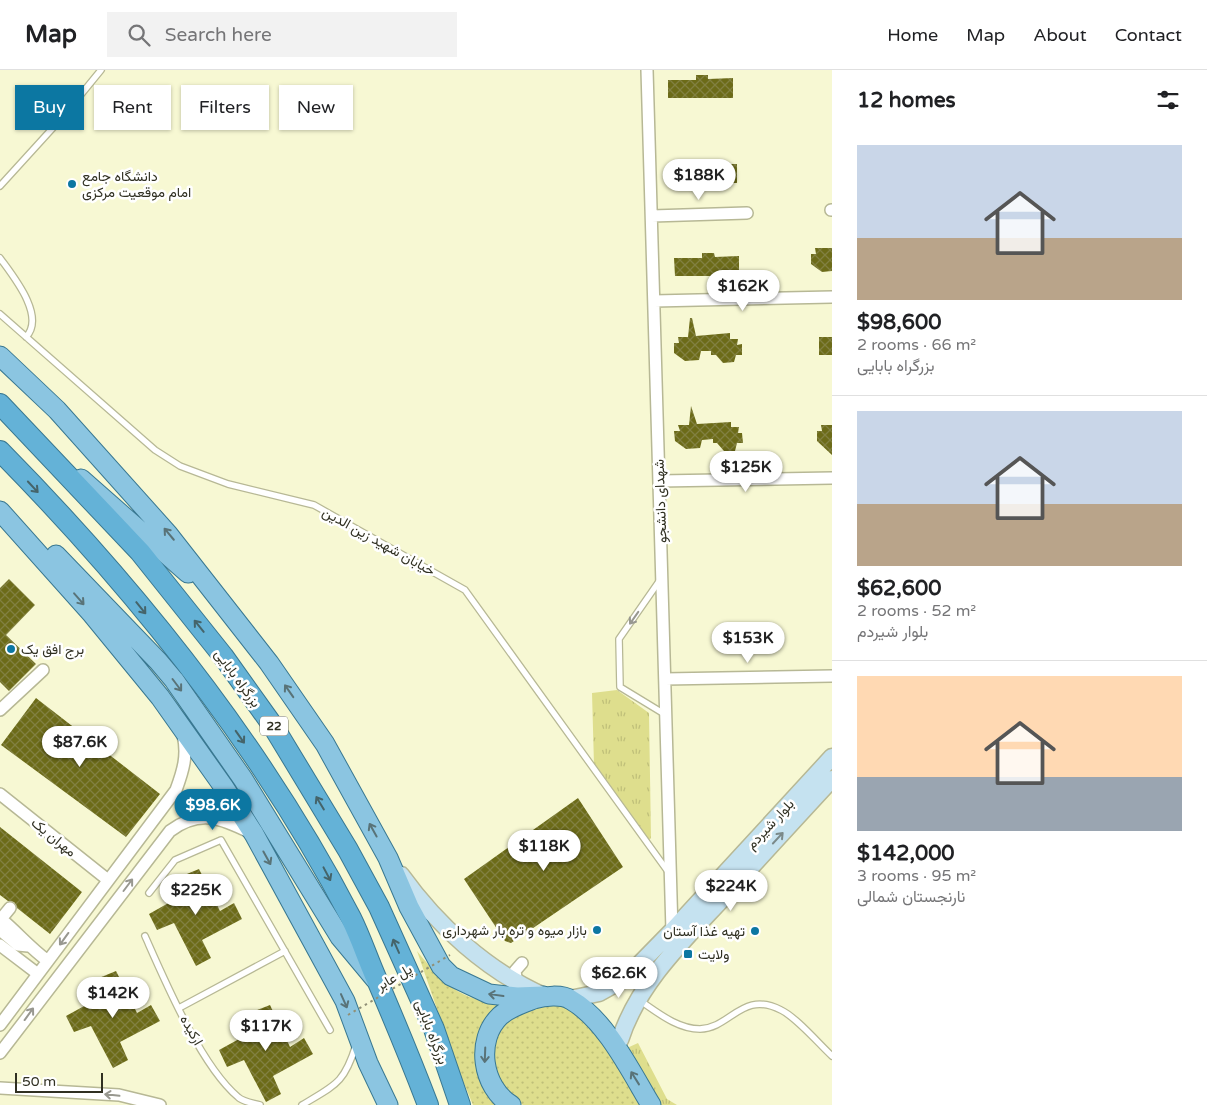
<!DOCTYPE html>
<meta charset="utf-8">
<style>
:root{--surface:#fff;--page:#f2f2f2;--text:#202124;--muted:#757577;--line:#e0e0e0;--accent:#0c77a2}
body{margin:0;font-family:"Varela Round",Vazirmatn,sans-serif;background:var(--page);color:var(--text);height:100vh;display:flex;flex-direction:column;font-size:19px;white-space:nowrap}
*{box-sizing:border-box;margin:0}
p{font-size:16px;color:var(--muted)}
.icon{flex:none;width:28px;height:28px;fill:none;stroke:currentColor;stroke-width:2;stroke-linecap:round;stroke-linejoin:round}
.map{position:relative;flex:1;overflow:hidden}
.panel{display:flex;flex-direction:column;background:var(--surface);width:375px}
.panel>*{flex:none}
.hud{position:absolute;left:15px;top:15px;width:475px;height:45px;display:flex;gap:10px}
.scale{position:absolute;left:15px;bottom:12px;width:88px;box-sizing:border-box;padding-left:5px;border:2px solid #303022;border-top:0;font-size:14px;line-height:18px;white-space:nowrap;color:#303022;-webkit-text-stroke:4px #fff;paint-order:stroke}
.price{position:absolute;translate:-50% -42px;padding:0 11px;border-radius:18px;background:#fff;color:#222;font-size:16px;line-height:32px;filter:drop-shadow(0 1px 2px #0008)}
.price::after{content:'';position:absolute;left:50%;top:30px;width:15px;height:11px;margin-left:-8px;background:inherit;clip-path:polygon(0 0,100% 0,50% 100%)}
.price.on{background:var(--accent);color:#fff}
ul{padding:0;list-style:none}
li{display:grid;align-content:center;gap:10px;height:265px;padding:0 25px}
li+li{border-top:1px solid var(--line)}
li span{display:grid;place-items:center;height:155px;border-radius:0px;color:#555}
li>.icon{margin-inline-start:auto}
span .icon{width:90px;height:90px;fill:#fffc;stroke-width:1}
li b{font-size:21px}
h2{display:flex;justify-content:space-between;align-items:center;height:60px;padding:0 25px;font-size:21px}
.chip{padding:0 18px;border-radius:0px;background:var(--surface);box-shadow:0 1px 4px #0004;font-size:18px;line-height:45px}
.chip.on{background:var(--accent);color:#fff}
header{display:flex;align-items:center;gap:30px;box-sizing:border-box;height:70px;padding:0 25px;background:var(--surface);border-bottom:1px solid var(--line)}
header strong{font-size:24px}
nav{display:flex;gap:28px;margin-inline-start:auto;font-size:18px}
.search{width:350px;height:45px;background:var(--page);display:flex;align-items:center;gap:12px;box-sizing:border-box;padding:0 18px;border-radius:0px;color:var(--muted);font-size:19px}
main{display:flex;flex:1;min-height:0}
.map>svg:first-child{display:block}
.grass{fill:url(#grass-dots)}
.park{fill:url(#park-tufts)}
.building{fill:url(#building-cross-hatch)}
.lines{fill:none;stroke-linecap:round;stroke-linejoin:round}
.service-casing{stroke:#b7b895;stroke-width:8}
.minor-casing{stroke:#b7b895;stroke-width:14}
.secondary-casing{stroke:#b7b895;stroke-width:19}
.primary-casing{stroke:#397891;stroke-width:21}
.trunk-casing{stroke:#397891;stroke-width:22}
.service{stroke:#fff;stroke-width:5.5}
.minor{stroke:#fff;stroke-width:11}
.secondary{stroke:#c5e2f0;stroke-width:16}
.primary{stroke:#8bc5e1;stroke-width:19}
.trunk{stroke:#64b2d7;stroke-width:20}
.path-bridge{stroke:#909077;stroke-width:2;stroke-dasharray:2.5 4;stroke-linecap:butt}
.oneway{stroke:#45646a}
.oneway2{stroke:#597378}
.oneway3{stroke:#989890}
.oneway4{stroke:#7a8989}
.poi-dot{fill:#0c77a2;stroke:#fff;stroke-width:2}
.labels{text-anchor:middle;stroke-width:5;stroke-linejoin:round;paint-order:stroke}
.shield{fill:#fff;stroke:#6e6e64;stroke-width:1}
.shield-label{font-size:12px;font-weight:bold;fill:#303022}
.poi-label{font-size:14px;fill:#303022;stroke:#fff;text-anchor:start}
.street-label{font-size:14px;fill:#303022;stroke:#fff}
</style>
<header>
<strong>Map</strong>
<div class="search"><svg class="icon" aria-label="search" viewBox="0 0 24 24"><circle cx="10" cy="10" r="6"/><path d="M15 15l6 6"/></svg>Search here</div>
<nav><a>Home</a><a>Map</a><a>About</a><a>Contact</a></nav>
</header>
<main>
<div class="map">
<svg width="832" height="1035" viewBox="0 0 832 1035">
<defs>
<pattern id="grass-dots" width="8" height="8" patternUnits="userSpaceOnUse" patternTransform="scale(1.25)"><rect width="8" height="8" fill="#dede8d"/><path d="M2 2h.1M6 6h.1" fill="none" stroke="#bfbf79" stroke-width="1.8" stroke-linecap="round"/></pattern>
<pattern id="park-tufts" width="24" height="20" patternUnits="userSpaceOnUse" patternTransform="scale(1.25)"><rect width="24" height="20" fill="#dede8d"/><path d="M3 7l-1-3M5 7V3M7 7l1-3M15 17l-1-3M17 17v-4M19 17l1-3" fill="none" stroke="#bfbf79"/></pattern>
<pattern id="building-cross-hatch" width="8" height="8" patternUnits="userSpaceOnUse" patternTransform="scale(1.25)"><rect width="8" height="8" fill="#6c6b18"/><path d="M0 0l8 8M0 8l8-8" fill="none" stroke="#818041"/></pattern>
</defs>
<rect width="100%" height="100%" fill="#f7f8d3"/>
<!-- grass -->
<path class="grass" d="M417 881C442 912 460 932 503 933L485 958 502 1035H473L456 994Z
M552 933 577 939 595 956 644 1035H523C491 1018 494 1000 493 968L516 941Z"/>
<!-- park -->
<path class="park" d="M617 620 649 643 651 768 649 770 594 695 592 623Z
M638 973 667 1029 677 1035H660L627 978Z"/>
<!-- building -->
<path class="building" d="M696 5H708V9L733 8V28H668V10H696Z
M712 90 713 94H737V113H673L672 96 700 95V91Z
M815 178H832V201L822 202 811 194V184H816Z
M702 183H714L715 187 739 186V206H675L674 188H702Z
M690 248H692L696 266 730 263V269H738L737 275 742 274V285H736L734 292 723 293 716 285H711V281H701L699 290 685 291 674 283V273H679L678 267H688Z
M819 267H832V285H819Z
M691 336 697 354 731 352V357H739L738 363H742L743 373H737L735 381H724L717 373H713V369L702 370 700 378 686 379 675 371 674 361H680L678 355H689Z
M821 355H832V385L817 371V361H822Z
M9 509 35 535 6 565 36 594 9 621 0 612V518Z
M36 628 160 724 126 767 1 675Z
M578 728 623 797 511 873 505 871 464 809Z
M0 757 82 822 50 864 17 838 14 832 8 831 0 825Z
M199 799 220 841 234 833 242 849 202 870 211 888 196 896 174 853 157 860 149 844 188 822 182 806Z
M116 901 137 943 151 935 160 951 120 972 128 990 113 998 91 956 74 962 66 946 106 924 99 908Z
M270 935 290 977 304 968 313 984 273 1006 281 1024 266 1032 244 990 227 997 219 980 259 958 252 942Z"/>
<g class="lines">
<defs>
<path id="service" d="M0 116 61 49 101 0
M0 188C13 206 46 246 26 267
M0 244 155 380 180 396 228 414 314 435 465 520 669 803
M660 510 619 569 620 617 666 645
M149 823 175 790 221 770 330 960
M145 866C165 911 201 996 238 1027 243 1032 253 1033 260 1035
M639 930C657 942 677 959 700 959 731 958 742 920 781 940 796 947 819 974 832 986
M179 938 285 881
M302 1035C335 1015 344 1014 356 975"/>
<path id="minor" d="M647 0 672 861
M831 140H832
M652 146 747 143
M654 231 832 227
M659 411 832 408
M665 609 832 606
M0 640 43 600
M0 724 108 810
M0 848C17 862 30 878 48 891
M1 849 10 838
M0 860 18 875 28 876
M0 875 38 904
M517 914 515 901 522 893
M0 955 176 720C183 701 188 685 183 665
M0 983 170 761C200 739 221 748 251 763
M0 1018 119 1025 160 1035"/>
<path id="secondary" d="M401 805C437 855 487 901 544 926
M570 929 599 923 626 908 672 861 832 687
M620 970C638 913 685 869 724 827 760 787 796 748 832 709"/>
<path id="primary" d="M0 286 57 340 168 464 269 593 325 674 388 788 409 837 441 896 451 906 489 924 517 927 544 926
M81 409 188 503
M0 441 92 544 160 627 223 716 254 764 345 931 368 993 388 1035
M56 485 158 591 174 610 243 709 340 867 375 909
M511 1035C482 1017 475 970 500 946 510 937 523 933 534 929 544 926 562 924 571 930 606 950 631 1002 651 1035"/>
<path id="trunk" d="M0 334 140 482 223 586 273 656 348 780 379 837 434 959 460 1035
M0 381C137 520 261 675 351 848 361 868 368 890 377 910 395 952 412 993 428 1035"/>
</defs>
<!-- service casing -->
<use href="#service" class="service-casing"/>
<!-- minor casing -->
<use href="#minor" class="minor-casing"/>
<!-- secondary casing -->
<use href="#secondary" class="secondary-casing"/>
<!-- primary casing -->
<use href="#primary" class="primary-casing"/>
<!-- trunk casing -->
<use href="#trunk" class="trunk-casing"/>
<!-- service -->
<use href="#service" class="service"/>
<!-- minor -->
<use href="#minor" class="minor"/>
<!-- secondary -->
<use href="#secondary" class="secondary"/>
<!-- primary -->
<use href="#primary" class="primary"/>
<!-- trunk -->
<use href="#trunk" class="trunk"/>
<!-- path-bridge -->
<path class="path-bridge" d="M348 945 450 885"/>
</g>
<!-- one-way arrows -->
<defs><path id="oneway-shaft" d="M-6 0H5M1.5-3L5.5 0L1.5 3" fill="none" stroke-width="1.6" stroke-linecap="round" stroke-linejoin="round" transform="scale(1.25)"/></defs>
<g class="oneway">
<use href="#oneway-shaft" transform="translate(33 417) rotate(47)"/>
<use href="#oneway-shaft" transform="translate(141 538) rotate(51)"/>
<use href="#oneway-shaft" transform="translate(199 556) rotate(-129)"/>
<use href="#oneway-shaft" transform="translate(240 667) rotate(55)"/>
<use href="#oneway-shaft" transform="translate(320 733) rotate(-121)"/>
<use href="#oneway-shaft" transform="translate(327 804) rotate(62)"/>
<use href="#oneway-shaft" transform="translate(396 876) rotate(-114)"/>
</g>
<g class="oneway2">
<use href="#oneway-shaft" transform="translate(169 464) rotate(-130)"/>
<use href="#oneway-shaft" transform="translate(79 529) rotate(49)"/>
<use href="#oneway-shaft" transform="translate(177 615) rotate(53)"/>
<use href="#oneway-shaft" transform="translate(289 621) rotate(-125)"/>
<use href="#oneway-shaft" transform="translate(373 760) rotate(-119)"/>
<use href="#oneway-shaft" transform="translate(267 788) rotate(61)"/>
<use href="#oneway-shaft" transform="translate(496 925) rotate(-172)"/>
<use href="#oneway-shaft" transform="translate(344 931) rotate(66)"/>
<use href="#oneway-shaft" transform="translate(485 985) rotate(92)"/>
<use href="#oneway-shaft" transform="translate(635 1008) rotate(-122)"/>
</g>
<g class="oneway3">
<use href="#oneway-shaft" transform="translate(634 548) rotate(125)"/>
<use href="#oneway-shaft" transform="translate(128 815) rotate(-53)"/>
<use href="#oneway-shaft" transform="translate(64 869) rotate(126)"/>
<use href="#oneway-shaft" transform="translate(29 944) rotate(-54)"/>
<use href="#oneway-shaft" transform="translate(112 1025) rotate(-174)"/>
</g>
<use class="oneway4" href="#oneway-shaft" transform="translate(778 768) rotate(-47)"/>
<!-- markers -->
<g class="poi-dot">
<circle cx="72" cy="114" r="5"/>
<circle cx="11" cy="579" r="5"/>
<circle cx="597" cy="860" r="5"/>
<circle cx="755" cy="861" r="5"/>
<rect x="683" y="879" width="10" height="10" rx="2.5"/>
</g>
<g class="labels">
<!-- shield labels -->
<rect class="shield" x="260" y="646.5" width="28" height="19" rx="4"/>
<g class="shield-label">
<text x="274" y="660">22</text>
</g>
<!-- poi labels -->
<g class="poi-label">
<text x="82" y="111">دانشگاه جامع<tspan x="82" dy="16">امام موقعیت مرکزی</tspan></text>
<text x="21" y="584">برج افق یک</text>
<text x="587" y="865" text-anchor="end">بازار میوه و تره بار شهرداری</text>
<text x="745" y="866" text-anchor="end">تهیه غذا آستان</text>
<text x="698" y="889">ولایت</text>
</g>
<!-- street labels -->
<g class="street-label">
<text transform="translate(660 431) rotate(-92)" y="5">شهدای دانشجو</text>
<text transform="translate(379 471) rotate(29)" y="5">خیابان شهید زین الدین</text>
<text transform="translate(238 608) rotate(54)" y="5">بزرگراه بابایی</text>
<text transform="translate(770 754) rotate(-47)" y="5">بلوار شیردم</text>
<text transform="translate(54 767) rotate(39)" y="5">مهران یک</text>
<text transform="translate(394 907) rotate(-30)" y="5">پل عابر</text>
<text transform="translate(192 960) rotate(61)" y="5">ارکیده</text>
<text transform="translate(432 962) rotate(69)" y="5">بزرگراه بابایی</text>
</g>
</g>
</svg>
<div class="scale">50 m</div>
<b class="price" style="left:699px;top:131px">$188K</b>
<b class="price" style="left:743px;top:242px">$162K</b>
<b class="price" style="left:746px;top:423px">$125K</b>
<b class="price" style="left:748px;top:594px">$153K</b>
<b class="price" style="left:80px;top:698px">$87.6K</b>
<b class="price on" style="left:213px;top:761px">$98.6K</b>
<b class="price" style="left:544px;top:802px">$118K</b>
<b class="price" style="left:731px;top:842px">$224K</b>
<b class="price" style="left:196px;top:846px">$225K</b>
<b class="price" style="left:619px;top:929px">$62.6K</b>
<b class="price" style="left:113px;top:949px">$142K</b>
<b class="price" style="left:266px;top:982px">$117K</b>
<div class="hud">
<a class="chip on">Buy</a>
<a class="chip">Rent</a>
<a class="chip">Filters</a>
<a class="chip">New</a>
</div>
</div>
<section class="panel">
<h2>12 homes<svg class="icon" aria-label="filters" viewBox="0 0 24 24"><path d="M4 7h16M4 17h16"/><circle cx="9" cy="7" r="2"/><circle cx="15" cy="17" r="2"/></svg></h2>
<ul>
<li><span style="background:linear-gradient(#c9d6e8 60%,#b9a48a 0)"><svg class="icon" aria-label="home" viewBox="0 0 24 24"><path d="M3 11l9-7 9 7M6 9v11h12V9"/></svg></span><div><b>$98,600</b><p>2 rooms · 66 m²</p><p>بزرگراه بابایی</p></div></li>
<li><span style="background:linear-gradient(#c9d6e8 60%,#b9a48a 0)"><svg class="icon" aria-label="home" viewBox="0 0 24 24"><path d="M3 11l9-7 9 7M6 9v11h12V9"/></svg></span><div><b>$62,600</b><p>2 rooms · 52 m²</p><p>بلوار شیردم</p></div></li>
<li><span style="background:linear-gradient(#ffd9b3 65%,#9aa5b1 0)"><svg class="icon" aria-label="home" viewBox="0 0 24 24"><path d="M3 11l9-7 9 7M6 9v11h12V9"/></svg></span><div><b>$142,000</b><p>3 rooms · 95 m²</p><p>نارنجستان شمالی</p></div></li>
</ul>
</section>
</main>
